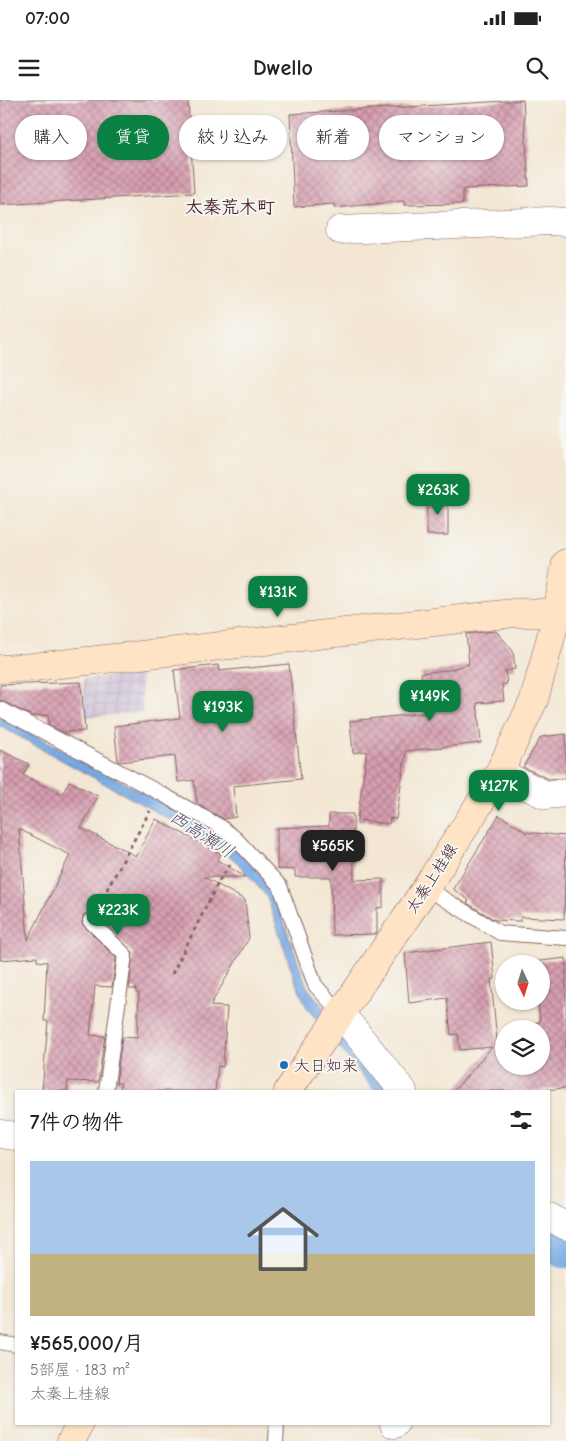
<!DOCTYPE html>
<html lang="ja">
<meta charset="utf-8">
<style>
:root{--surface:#fff;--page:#f6f6f6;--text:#222;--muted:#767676;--line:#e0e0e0;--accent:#0b8043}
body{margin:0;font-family:"Comic Neue","Klee One",sans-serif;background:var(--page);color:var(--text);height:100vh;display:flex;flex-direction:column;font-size:19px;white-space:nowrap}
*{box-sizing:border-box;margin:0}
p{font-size:16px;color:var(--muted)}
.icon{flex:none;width:28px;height:28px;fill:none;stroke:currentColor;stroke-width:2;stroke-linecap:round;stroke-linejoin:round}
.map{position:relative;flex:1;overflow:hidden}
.panel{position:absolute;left:15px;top:990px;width:535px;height:335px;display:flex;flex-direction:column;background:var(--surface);border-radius:0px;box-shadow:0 1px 4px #0004}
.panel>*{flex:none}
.hud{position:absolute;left:15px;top:15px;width:536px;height:45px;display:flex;gap:10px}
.needle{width:32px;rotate:176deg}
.tools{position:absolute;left:495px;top:855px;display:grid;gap:10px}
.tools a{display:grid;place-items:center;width:55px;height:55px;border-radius:50%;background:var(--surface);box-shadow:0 1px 4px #0004;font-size:25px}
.price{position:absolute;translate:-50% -42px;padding:0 11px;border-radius:10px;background:var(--accent);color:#fff;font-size:16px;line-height:32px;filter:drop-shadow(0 1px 2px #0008)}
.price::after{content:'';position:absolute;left:50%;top:30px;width:15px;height:11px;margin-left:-8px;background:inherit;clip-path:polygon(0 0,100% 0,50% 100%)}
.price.on{background:#222;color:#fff}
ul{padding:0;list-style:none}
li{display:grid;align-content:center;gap:10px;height:265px;padding:0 15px}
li+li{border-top:1px solid var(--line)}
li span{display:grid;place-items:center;height:155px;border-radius:0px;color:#555}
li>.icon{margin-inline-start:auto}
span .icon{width:90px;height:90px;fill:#fffc;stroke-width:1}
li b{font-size:21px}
h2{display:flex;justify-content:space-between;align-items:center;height:60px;padding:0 15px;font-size:21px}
.tag{padding:0 18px;border-radius:22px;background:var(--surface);box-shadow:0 1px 4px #0004;font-size:18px;line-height:45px}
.tag.on{background:var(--accent);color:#fff}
.status{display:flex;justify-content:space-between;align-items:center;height:35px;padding:0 25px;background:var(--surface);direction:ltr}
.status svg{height:14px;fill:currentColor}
header{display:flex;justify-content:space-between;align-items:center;height:65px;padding:0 15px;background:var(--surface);font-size:22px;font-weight:600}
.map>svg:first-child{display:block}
.industrial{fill:url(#industrial-grid)}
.water{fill:#76a9e2;stroke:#606486}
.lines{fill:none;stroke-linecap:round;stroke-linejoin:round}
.river{stroke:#76a9e2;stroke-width:49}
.building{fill:url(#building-cross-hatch);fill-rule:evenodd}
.lane-casing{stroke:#856566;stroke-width:16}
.street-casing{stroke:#856566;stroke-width:29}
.secondary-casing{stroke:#856566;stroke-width:29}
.path{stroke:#856566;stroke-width:3;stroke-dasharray:4 4;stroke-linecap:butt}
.lane{stroke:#fff;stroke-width:14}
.street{stroke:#fff;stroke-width:28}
.secondary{stroke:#fee4c5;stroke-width:28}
.poi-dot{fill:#1f6fb2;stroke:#f6f6f2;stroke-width:2}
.labels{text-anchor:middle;stroke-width:4;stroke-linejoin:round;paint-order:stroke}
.street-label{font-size:16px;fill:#4a1f2b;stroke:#f6f6f2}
.poi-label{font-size:16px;fill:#4a1f2b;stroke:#f6f6f2;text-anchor:start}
.neighbourhood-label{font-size:18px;font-weight:bold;fill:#4a1f2b;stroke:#f6f6f2}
.water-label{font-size:18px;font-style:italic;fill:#594f6b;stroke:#f6f6f2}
</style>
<div class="status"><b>07:00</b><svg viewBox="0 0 49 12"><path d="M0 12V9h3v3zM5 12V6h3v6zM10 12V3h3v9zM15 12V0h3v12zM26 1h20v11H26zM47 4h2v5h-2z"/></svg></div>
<header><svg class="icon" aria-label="menu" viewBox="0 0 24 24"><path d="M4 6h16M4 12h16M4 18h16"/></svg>Dwello<svg class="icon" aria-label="search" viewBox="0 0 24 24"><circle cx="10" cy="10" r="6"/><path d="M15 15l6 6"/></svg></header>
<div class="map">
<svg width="566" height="1341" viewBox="0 0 566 1341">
<defs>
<pattern id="industrial-grid" width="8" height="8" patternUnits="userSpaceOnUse" patternTransform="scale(1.25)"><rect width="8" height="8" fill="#cbbfd5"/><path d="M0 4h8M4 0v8" fill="none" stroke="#b0a4b7"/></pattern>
<pattern id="building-cross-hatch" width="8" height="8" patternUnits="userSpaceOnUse" patternTransform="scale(1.25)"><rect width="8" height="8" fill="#d79fb0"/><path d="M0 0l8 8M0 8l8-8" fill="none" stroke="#b0818f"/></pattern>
</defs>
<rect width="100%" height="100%" fill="#f6f6f2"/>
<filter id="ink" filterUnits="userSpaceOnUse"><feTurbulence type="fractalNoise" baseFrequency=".02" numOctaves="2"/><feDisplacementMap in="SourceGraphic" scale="10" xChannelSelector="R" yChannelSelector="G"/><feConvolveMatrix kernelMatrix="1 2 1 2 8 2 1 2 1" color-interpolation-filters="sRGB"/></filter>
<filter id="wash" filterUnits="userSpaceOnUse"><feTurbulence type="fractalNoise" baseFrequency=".0096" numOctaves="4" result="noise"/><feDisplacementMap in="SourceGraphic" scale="20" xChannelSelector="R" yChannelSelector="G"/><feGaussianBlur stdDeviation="1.12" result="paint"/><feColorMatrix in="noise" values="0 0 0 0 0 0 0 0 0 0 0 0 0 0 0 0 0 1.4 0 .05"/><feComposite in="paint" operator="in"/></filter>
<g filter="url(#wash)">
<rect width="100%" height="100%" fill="#f3e7d3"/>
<!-- industrial -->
<path class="industrial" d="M140 574 143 612 86 617 83 579Z"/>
<!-- water -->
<path class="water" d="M0 616 162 703 218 735 244 756 261 775 274 794 307 887 391 991H375L307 908 296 883 267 797 237 762 212 743 0 626Z"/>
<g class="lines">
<!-- river -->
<path class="river" d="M549 1135 566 1144"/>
</g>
<g id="blocks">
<!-- building -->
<path class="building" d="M0 0H188L194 93 0 105Z
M523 0 529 86 463 89V104L404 105V101L334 108V104L294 107 290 14Z
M448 396V435H427V397Z
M496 531 513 551 515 569 505 571 507 584H502L504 601 477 603 481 643 406 651 396 719 390 718 389 724 357 720 367 651 353 653 350 621 425 613 421 573 448 570 469 564 466 534Z
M289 564 301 679 233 686 236 717 224 719 197 704 194 680 178 682 175 656 120 662 118 661 114 626 180 618 174 570 218 565 219 571Z
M81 582 85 631 63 632 49 625 48 615 32 616 0 600V585Z
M566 634V678L549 679 523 667 541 637Z
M0 650 29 664 23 675 62 695 69 681 98 696 81 728 136 756 156 719 221 754 217 760 245 777H204L245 800 249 838 210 906 227 907 223 967 218 966 215 991H120L121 983H116L122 937 137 938 139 893H136V889H129L133 853 96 815 92 812 83 815 82 824 116 858 112 887 95 886 90 935 105 936 98 982 68 981 67 991H42L48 921H44L47 862 37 861V857L0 860ZM19 729 70 755 28 840Z
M329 714H353L354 780 383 779V807L377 808V832L376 834 332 835 331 777H295V770L277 769V728L329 726Z
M499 715 526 732 566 736 564 819 521 817V821L495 820 467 803 469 800 453 789Z
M491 842 495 879 491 880 497 940 504 932V966H541V929H507L509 927 540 922 538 901H541V864H533V862L566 858V988L532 991H454L492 947 460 950 458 934 451 935 447 898 409 903 405 853Z"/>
</g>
</g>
<g filter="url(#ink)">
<use href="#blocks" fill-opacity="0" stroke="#856566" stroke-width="1"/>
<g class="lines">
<defs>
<path id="lane" d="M0 609 160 693 221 727 235 738 280 786 315 885 341 914
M426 788 500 833 566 838
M90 821 125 855 106 991
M0 1242 16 1245
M276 1341 277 1324"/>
<path id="street" d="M340 130 550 121 566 122
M499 673 546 695 566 693
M341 914 403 991
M0 1034 16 1036
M549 1117 566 1126
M394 1324H395"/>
<path id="secondary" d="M0 569 34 567 514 513H566
M288 991 426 788 499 673 534 600 557 514 566 463
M71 1341 80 1324"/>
</defs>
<!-- lane casing -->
<use href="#lane" class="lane-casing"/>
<!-- street casing -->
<use href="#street" class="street-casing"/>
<!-- secondary casing -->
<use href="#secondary" class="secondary-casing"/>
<!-- path -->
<path class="path" d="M99 804 150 711
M172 874 219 781 231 763"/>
<!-- lane -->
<use href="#lane" class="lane"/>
<!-- street -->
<use href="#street" class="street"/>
<!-- secondary -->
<use href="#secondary" class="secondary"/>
</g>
</g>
<!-- markers -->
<circle class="poi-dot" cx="284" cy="965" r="5"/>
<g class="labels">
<!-- street labels -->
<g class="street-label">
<text transform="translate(431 778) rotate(-57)" y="6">太秦上桂線</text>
</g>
<!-- poi labels -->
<g class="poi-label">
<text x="294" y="971">大日如来</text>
</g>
<!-- neighbourhood labels -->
<g class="neighbourhood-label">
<text x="230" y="113">太秦荒木町</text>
</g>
<!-- water labels -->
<g class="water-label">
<text transform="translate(202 734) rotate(33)" y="6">西高瀬川</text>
</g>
</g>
</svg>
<div class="tools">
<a><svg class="needle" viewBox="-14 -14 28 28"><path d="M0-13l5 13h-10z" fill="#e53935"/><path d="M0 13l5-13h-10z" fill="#767676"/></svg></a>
<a><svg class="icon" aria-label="layers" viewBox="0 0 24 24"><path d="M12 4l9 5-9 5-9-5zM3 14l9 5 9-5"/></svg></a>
</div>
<b class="price" style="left:438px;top:416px">¥263K</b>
<b class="price" style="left:278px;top:518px">¥131K</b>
<b class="price" style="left:430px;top:622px">¥149K</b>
<b class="price" style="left:223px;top:633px">¥193K</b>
<b class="price" style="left:499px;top:712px">¥127K</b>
<b class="price on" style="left:333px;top:772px">¥565K</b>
<b class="price" style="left:118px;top:836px">¥223K</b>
<div class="hud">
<a class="tag">購入</a>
<a class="tag on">賃貸</a>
<a class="tag">絞り込み</a>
<a class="tag">新着</a>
<a class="tag">マンション</a>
</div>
<section class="panel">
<h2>7件の物件<svg class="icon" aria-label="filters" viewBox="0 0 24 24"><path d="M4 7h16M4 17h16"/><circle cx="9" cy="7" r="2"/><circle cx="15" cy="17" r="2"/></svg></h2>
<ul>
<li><span style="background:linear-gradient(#a9c7e8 60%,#c2b280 0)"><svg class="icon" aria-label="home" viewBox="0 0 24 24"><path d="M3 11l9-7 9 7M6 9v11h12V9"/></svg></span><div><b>¥565,000/月</b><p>5部屋 · 183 m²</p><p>太秦上桂線</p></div></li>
</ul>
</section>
</div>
